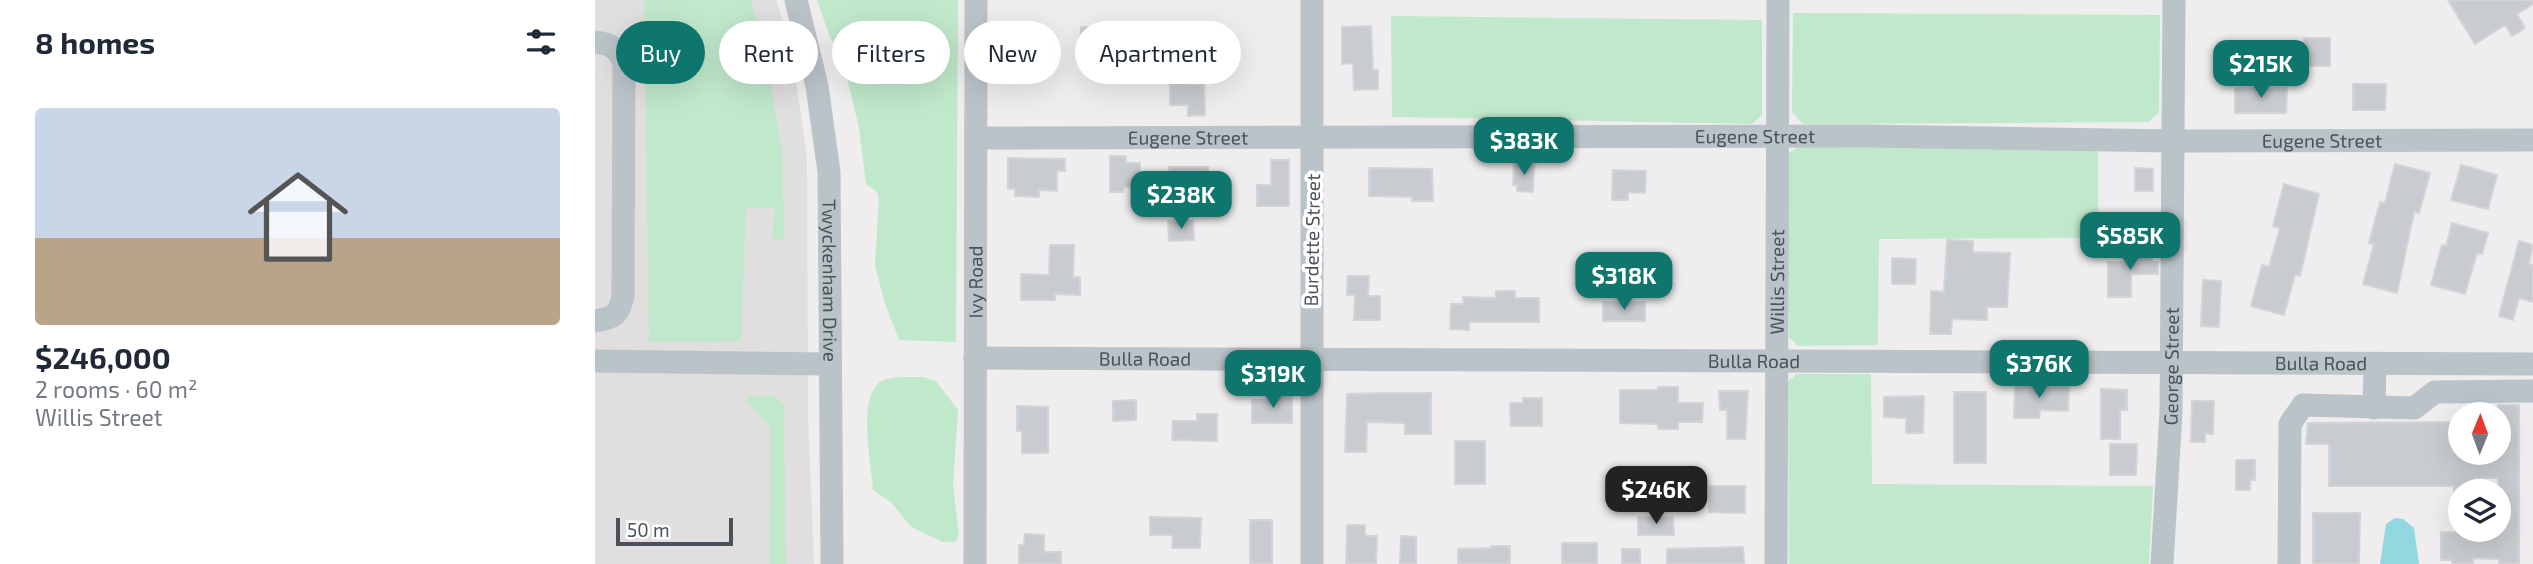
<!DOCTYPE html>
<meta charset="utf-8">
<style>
:root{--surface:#fff;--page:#f2f2f3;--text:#1f2937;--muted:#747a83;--line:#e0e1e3;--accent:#0f766e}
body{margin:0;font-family:"Exo 2",sans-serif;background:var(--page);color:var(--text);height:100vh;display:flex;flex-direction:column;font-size:26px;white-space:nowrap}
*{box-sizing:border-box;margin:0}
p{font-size:23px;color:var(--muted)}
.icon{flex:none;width:38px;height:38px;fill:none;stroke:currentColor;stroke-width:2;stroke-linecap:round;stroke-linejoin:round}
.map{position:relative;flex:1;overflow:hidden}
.side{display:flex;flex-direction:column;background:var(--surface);width:595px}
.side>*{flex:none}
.guide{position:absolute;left:21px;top:21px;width:665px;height:63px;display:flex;gap:14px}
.needle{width:46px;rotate:1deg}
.buttons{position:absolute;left:1853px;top:402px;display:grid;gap:14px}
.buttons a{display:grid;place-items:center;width:63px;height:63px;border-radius:50%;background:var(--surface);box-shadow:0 7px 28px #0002;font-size:35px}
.scale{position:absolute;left:21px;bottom:18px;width:117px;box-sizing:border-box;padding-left:7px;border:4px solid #485258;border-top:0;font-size:19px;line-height:24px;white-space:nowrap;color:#485258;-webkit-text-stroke:5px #fff;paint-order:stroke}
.price{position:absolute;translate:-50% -60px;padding:0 16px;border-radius:14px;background:var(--accent);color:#fff;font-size:23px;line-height:46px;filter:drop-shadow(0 2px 4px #0008)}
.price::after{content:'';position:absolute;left:50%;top:42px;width:21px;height:16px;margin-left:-10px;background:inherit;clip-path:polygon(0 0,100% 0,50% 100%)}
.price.current{background:#222;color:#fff}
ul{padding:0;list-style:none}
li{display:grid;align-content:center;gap:14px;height:371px;padding:0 35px}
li+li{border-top:2px solid var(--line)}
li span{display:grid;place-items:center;height:217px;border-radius:7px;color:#555}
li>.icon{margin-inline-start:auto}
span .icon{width:126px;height:126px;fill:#fffc;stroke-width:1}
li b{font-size:30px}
h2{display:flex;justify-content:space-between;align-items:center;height:84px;padding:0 35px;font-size:30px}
.pill{padding:0 24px;border-radius:32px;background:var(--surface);box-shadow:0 7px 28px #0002;font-size:24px;line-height:63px}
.pill.current{background:var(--accent);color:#fff}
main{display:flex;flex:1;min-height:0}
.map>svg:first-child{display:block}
.education{fill:#e0dede}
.green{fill:#c0e8cb}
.water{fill:#92d8e0}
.building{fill:#c8cbcf;stroke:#d2d4d8;stroke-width:2}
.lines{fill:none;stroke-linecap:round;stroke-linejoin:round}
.minor{stroke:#bac3c8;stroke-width:23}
.labels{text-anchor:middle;stroke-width:7;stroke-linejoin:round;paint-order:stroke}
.street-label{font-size:19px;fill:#485258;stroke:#fff}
</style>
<main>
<section class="side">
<h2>8 homes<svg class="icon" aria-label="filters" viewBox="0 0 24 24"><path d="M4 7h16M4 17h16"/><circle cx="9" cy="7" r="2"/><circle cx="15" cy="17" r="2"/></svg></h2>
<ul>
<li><span style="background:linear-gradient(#c9d6e8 60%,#b9a48a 0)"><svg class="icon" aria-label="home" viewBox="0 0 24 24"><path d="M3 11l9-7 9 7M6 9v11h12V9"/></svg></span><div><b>$246,000</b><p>2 rooms · 60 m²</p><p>Willis Street</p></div></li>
</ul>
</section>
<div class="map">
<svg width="1938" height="564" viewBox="0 0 1938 564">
<rect width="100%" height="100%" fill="#efeded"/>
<!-- education -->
<path class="education" d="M0 0H181L196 47 212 157 213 415 219 564H0Z"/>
<!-- green -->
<path class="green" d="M49 0H156L169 44 187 151 189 235 186 240 177 239 180 208H151L146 341 54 342Z
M222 0H363L361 342 304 340 290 304 280 265 284 198 282 192 271 184 264 128 244 45 236 40Z
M1198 13 1565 15 1564 113 1553 122 1208 124 1197 112Z
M796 16 1167 20V115L1157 124 797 117Z
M1202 147 1503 148V238L1284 239 1283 345 1203 346 1194 337 1192 155Z
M1202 374H1276L1277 484 1558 486 1554 564H1194L1193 381Z
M328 377 341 381 363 410 358 486 364 535 360 542H348L316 527 297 503 278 490C277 466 260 392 289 380 299 376 317 377 328 377Z
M153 396H180L189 405 191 564H175L176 428 151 400Z"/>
<!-- water -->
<path class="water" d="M1800 518 1808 519 1819 528 1824 564H1785L1791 524Z"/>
<!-- building -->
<path class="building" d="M1853 0H1938V4L1922 14 1930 28 1917 36 1910 25 1880 44Z
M776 26 778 70H783V89L759 90 758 63 747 64V27Z
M486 27 510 28 509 44H503L502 61H485Z
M415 38H449V44H457V57H414Z
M1709 38H1735V66H1709Z
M590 42V84H609L610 115 593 116V105H575V68H564V43Z
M1758 84H1791L1790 110H1758Z
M1640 88H1692L1691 113H1640Z
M515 156H531V163H545V187H529L528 192H515Z
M413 158 470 159V171H462V191L444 190V197L420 196V189H413Z
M676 160H694V206H662V185H676Z
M919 164 939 165 938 192 922 191V185H918Z
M1800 164 1835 173 1824 213 1819 212 1802 293 1768 284 1779 244 1774 243 1785 202 1790 203Z
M1866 165 1902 175 1893 209 1856 200Z
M574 167H613V191H592V183H574Z
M774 168 837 169 838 201H817V197L774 196Z
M1540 168 1558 169V191H1540Z
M1018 170 1051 171 1050 193 1033 192V200H1017Z
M1689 184 1724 194 1705 276 1700 274 1689 315 1656 306 1667 265 1674 267 1685 228 1678 226Z
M573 221H598L599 240 574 241Z
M1857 223 1893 233 1887 254 1882 253 1870 294 1836 285 1847 245 1851 246Z
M1352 240 1378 241V252L1415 253 1412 307H1392V320L1357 319 1356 334H1335L1336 291 1349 292Z
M1924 241 1938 245 1934 264 1938 265V302L1924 298 1918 320 1904 316Z
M455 245H479L478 277H485V295L460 294V300H426V274L454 275Z
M1557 249V262H1563V274H1536V297H1513V262H1534V250Z
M1297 258 1321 259 1320 284H1297Z
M753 276H774L773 296H785V320H759L760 295H752Z
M1608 280 1626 281 1624 327 1606 326Z
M901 291H920V298H944V322H874V330L855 329 856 304H868V297L901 298Z
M1008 302H1050V321H1008Z
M1420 384 1474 386 1473 411 1445 410 1444 418H1419Z
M1063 387H1083V403H1108L1107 422H1083V429H1063V424L1025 423V390H1063Z
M1506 389 1532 390V410H1525V439H1506Z
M1124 391H1153L1150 439H1132V410H1125Z
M1359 392H1391V463H1359Z
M790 393H836V434H810V423L772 422 771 452H750L752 394Z
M675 396H697V423H657V400H675Z
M1329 396 1328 433H1311V418L1289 417V397Z
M928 398H947V426H916L915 403H928Z
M541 400V420L518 421V401Z
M1597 401H1619L1618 434 1610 433V442H1596Z
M1903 405H1924V564H1904V559L1878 558V564H1857V560H1846V532L1904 533 1903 478H1879V492H1859V486H1734V444H1711L1713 423 1866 422V453H1904Z
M422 406 453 407V453H427V431H422Z
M602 414H622V441L577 440 578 421H602Z
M860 441H890V484H860Z
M1515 444H1542L1541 475H1515Z
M1641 460H1660V480H1655V490H1641Z
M1114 486H1150V513L1114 512Z
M1032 489H1054V507H1032Z
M1718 513H1765L1764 564H1718Z
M555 517 606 518 605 548H577L578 535H555Z
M1043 517H1078L1079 535H1043Z
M655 520H677V564H655Z
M752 525H770V536H782L781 564H751Z
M430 534 449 535V552H466V564H424V545H429Z
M806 536 821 537V564H805Z
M967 543H1002V564H967Z
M896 546H915V564H863V549L896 548Z
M1148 547 1149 564H1072V549Z
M1027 549H1045V564H1027Z"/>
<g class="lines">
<!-- minor -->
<g class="minor">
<path id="s1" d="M201 0 222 86 234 172 237 564"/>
<path d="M717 0V564"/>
<path d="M0 42C17 44 24 49 29 64L28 296C24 315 19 318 0 321"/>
<path id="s2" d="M381 138 1271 136 1578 141 1938 140"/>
<path id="s3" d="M380 358 1938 364"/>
<path d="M0 361 234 364"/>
<path d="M1779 408 1780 364"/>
<path id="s4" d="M380 564 381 0"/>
<path id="s5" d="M1181 564 1183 0"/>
<path id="s6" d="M1567 564 1576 412 1579 0"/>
<path d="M1694 564 1695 424 1708 405 1819 408 1840 392 1938 391"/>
</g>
</g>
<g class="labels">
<!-- street labels -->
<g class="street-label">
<text dy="7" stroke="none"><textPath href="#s2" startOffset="779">Eugene Street</textPath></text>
<text dy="7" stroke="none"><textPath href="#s2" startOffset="212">Eugene Street</textPath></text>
<text dy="7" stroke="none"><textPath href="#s2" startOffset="1346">Eugene Street</textPath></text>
<text transform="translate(717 240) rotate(-89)" y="7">Burdette Street</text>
<text dy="7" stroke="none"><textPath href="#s1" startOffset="284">Twyckenham Drive</textPath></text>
<text dy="7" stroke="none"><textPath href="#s4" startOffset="282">Ivy Road</textPath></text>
<text dy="7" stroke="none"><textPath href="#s5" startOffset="282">Willis Street</textPath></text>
<text dy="7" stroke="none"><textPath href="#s3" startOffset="170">Bulla Road</textPath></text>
<text dy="7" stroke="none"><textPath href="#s3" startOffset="779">Bulla Road</textPath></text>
<text dy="7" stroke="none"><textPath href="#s3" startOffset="1346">Bulla Road</textPath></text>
<text dy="7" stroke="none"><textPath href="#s6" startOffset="198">George Street</textPath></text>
</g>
</g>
</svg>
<div class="buttons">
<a><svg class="needle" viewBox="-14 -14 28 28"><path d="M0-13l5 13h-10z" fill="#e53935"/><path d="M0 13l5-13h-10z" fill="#747a83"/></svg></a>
<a><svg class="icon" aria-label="layers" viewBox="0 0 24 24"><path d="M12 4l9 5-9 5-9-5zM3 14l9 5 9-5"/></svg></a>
</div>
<div class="scale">50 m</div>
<b class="price" style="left:1666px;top:100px">$215K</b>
<b class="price" style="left:929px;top:177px">$383K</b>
<b class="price" style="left:586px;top:231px">$238K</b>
<b class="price" style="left:1535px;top:272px">$585K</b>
<b class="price" style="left:1029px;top:312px">$318K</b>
<b class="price" style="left:1444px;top:400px">$376K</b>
<b class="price" style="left:678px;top:410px">$319K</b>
<b class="price current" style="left:1061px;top:526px">$246K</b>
<div class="guide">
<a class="pill current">Buy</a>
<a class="pill">Rent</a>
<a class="pill">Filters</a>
<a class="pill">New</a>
<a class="pill">Apartment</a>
</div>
</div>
</main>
